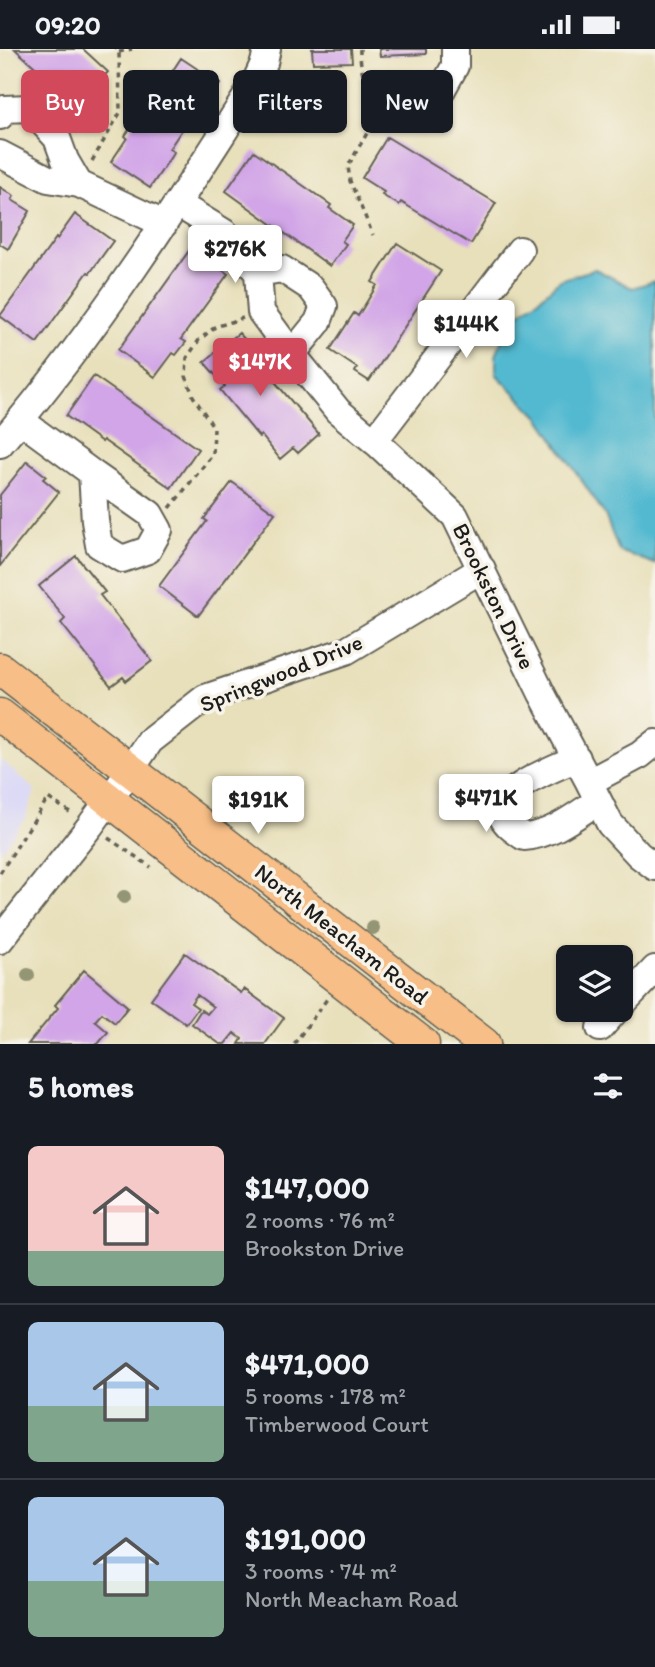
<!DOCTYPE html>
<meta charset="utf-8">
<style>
:root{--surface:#171b24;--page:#242831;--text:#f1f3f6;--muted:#9ea1a6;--line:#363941;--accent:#d1495b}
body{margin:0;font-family:Itim,sans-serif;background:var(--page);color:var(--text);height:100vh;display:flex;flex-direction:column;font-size:26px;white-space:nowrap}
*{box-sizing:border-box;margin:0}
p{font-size:23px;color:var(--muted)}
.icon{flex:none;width:38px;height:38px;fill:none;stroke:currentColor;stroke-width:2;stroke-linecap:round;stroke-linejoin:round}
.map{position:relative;height:995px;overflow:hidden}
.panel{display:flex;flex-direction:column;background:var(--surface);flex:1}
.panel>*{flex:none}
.guide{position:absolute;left:21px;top:21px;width:614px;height:63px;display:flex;gap:14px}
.buttons{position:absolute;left:556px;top:896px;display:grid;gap:14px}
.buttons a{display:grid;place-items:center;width:77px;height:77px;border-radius:10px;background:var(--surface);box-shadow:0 2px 5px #0004;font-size:35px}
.price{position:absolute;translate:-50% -60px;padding:0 16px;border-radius:7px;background:#fff;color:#222;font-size:23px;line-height:46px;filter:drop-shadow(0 2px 4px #0008)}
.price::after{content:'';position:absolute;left:50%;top:42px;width:21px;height:16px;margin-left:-10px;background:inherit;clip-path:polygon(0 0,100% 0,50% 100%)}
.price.active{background:var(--accent);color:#fff}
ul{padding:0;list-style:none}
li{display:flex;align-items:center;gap:21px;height:175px;padding:0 28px}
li+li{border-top:2px solid var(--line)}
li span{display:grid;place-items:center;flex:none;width:196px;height:140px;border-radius:10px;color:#555}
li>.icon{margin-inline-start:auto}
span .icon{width:84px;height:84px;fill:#fffc;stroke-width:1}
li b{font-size:30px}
h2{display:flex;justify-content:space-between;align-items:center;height:84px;padding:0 28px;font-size:30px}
.chip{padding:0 24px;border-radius:10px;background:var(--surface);box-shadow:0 2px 5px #0004;font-size:24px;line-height:63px}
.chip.active{background:var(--accent);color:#fff}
.status{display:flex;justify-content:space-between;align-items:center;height:49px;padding:0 35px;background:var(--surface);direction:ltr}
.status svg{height:19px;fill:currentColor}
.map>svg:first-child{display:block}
.built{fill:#d9d7f8}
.water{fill:#52b9d0;stroke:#376a76;stroke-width:2}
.building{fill:#d1a5e7}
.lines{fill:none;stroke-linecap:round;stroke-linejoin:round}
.minor-casing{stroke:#636154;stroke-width:30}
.major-casing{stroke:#636154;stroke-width:35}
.path{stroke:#636154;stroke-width:3.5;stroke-dasharray:5 5;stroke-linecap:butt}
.minor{stroke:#fff;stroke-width:26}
.major{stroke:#f7be87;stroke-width:32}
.tree{fill:#939574}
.labels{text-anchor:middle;stroke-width:7;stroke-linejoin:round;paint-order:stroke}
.street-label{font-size:23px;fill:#1c1c1c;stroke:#f7f3e8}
</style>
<div class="status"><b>09:20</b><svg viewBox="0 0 49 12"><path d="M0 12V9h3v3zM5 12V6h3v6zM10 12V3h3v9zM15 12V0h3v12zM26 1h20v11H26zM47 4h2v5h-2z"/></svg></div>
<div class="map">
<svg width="655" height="995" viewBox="0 0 655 995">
<rect width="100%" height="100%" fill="#f7f3e8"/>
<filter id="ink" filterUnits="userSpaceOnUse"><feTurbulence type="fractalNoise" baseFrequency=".0143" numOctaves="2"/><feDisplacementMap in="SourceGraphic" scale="14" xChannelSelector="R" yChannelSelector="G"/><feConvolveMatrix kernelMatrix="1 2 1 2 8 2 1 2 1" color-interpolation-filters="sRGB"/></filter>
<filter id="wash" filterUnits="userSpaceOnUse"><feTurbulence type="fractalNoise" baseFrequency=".00686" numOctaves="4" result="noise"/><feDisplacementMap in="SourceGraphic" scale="28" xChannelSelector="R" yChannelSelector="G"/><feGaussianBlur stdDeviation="1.57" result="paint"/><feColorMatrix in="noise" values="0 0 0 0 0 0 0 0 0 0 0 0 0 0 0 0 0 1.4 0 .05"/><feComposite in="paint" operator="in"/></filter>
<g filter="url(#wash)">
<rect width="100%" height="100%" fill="#e8e0bb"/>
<!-- built -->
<path class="built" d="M0 710 35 741 25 770 0 803Z"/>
<!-- water -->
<path class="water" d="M595 220 632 239 655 232V515L619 502 605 466 539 368 496 325V307L508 273 538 251 560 231Z"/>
<g id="blocks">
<!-- building -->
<path class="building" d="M15 0H83L108 23 74 59 41 28 44 26Z
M312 0H351L352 13 313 14Z
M379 0H426V5L380 7Z
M181 9 220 35 199 67 194 63 169 100 174 103 150 139 111 113 127 89 125 87 154 44 152 43 160 32 164 35Z
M387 88 496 154 471 195 401 153 399 156 382 146 384 143 362 129Z
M254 102 331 156 329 159 353 176 342 192 346 195 330 217 226 142Z
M0 138 14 147 12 151 30 162 8 200 0 195Z
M75 165 113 192 90 224 88 223 37 294 0 267 56 189 57 190Z
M397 194 441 222 369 332 355 323 357 319 330 301 354 264 358 267 377 236 372 233Z
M191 199 228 225 181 290 186 293 176 306 173 304 155 328 118 301Z
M239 284 269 318 265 321 319 385 298 404 293 399 280 410 261 386 259 388 220 341 225 337 204 313Z
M94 327 198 400 171 439 103 391 102 393 66 367Z
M27 412 46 427 43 430 59 443 0 517V446Z
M232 433 275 464 198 567 159 537 207 472 204 470Z
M76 507 105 543 100 546 152 612 126 632 123 628 111 637 61 574 65 570 39 537Z
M185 904 241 944 244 940 284 969 265 995H239L242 990 234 984 225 995H220L192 975 201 961 207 965 213 958 197 946 191 954 198 959 186 975 151 950Z
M84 921 128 958 115 974 102 964 95 972 108 983 98 995H28L58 959 55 956Z"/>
</g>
</g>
<g filter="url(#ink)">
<use href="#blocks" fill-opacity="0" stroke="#636154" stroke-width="2"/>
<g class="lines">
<defs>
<path id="minor" d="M435 53 455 17V0
M0 67 4 60 29 59 57 89 65 111 79 135
M0 105 48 130 79 135 164 175
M178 155 225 184 258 224 261 263 292 305 338 362 379 396 455 467 542 645 589 733 610 775 639 806 655 818
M258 224 282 220 311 239 324 257 318 273 292 305
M20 371 92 424 95 472 99 496 122 510 148 501 159 481 150 465 92 424
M374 392 520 201
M0 395C96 283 176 158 255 34L264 14 267 0
M577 709C558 718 491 741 503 769 507 777 517 783 524 788 552 786 575 767 598 752
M589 733 640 706 655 694
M0 891 90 777 130 722 150 692 205 649 346 602 482 520
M621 956 655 920
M600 979 616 961"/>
<path id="major" d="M0 620 484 995
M0 666 423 995"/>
</defs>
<!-- minor casing -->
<use href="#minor" class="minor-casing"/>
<!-- major casing -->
<use href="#major" class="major-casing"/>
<!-- path -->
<path class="path" d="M360 0C359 22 370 46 377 67L348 117 350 132 373 186
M119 3 132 0
M377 67 416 58
M92 112 120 64 119 3 116 0
M170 459 213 405 214 379 193 347 186 327 187 309 199 291 215 278 243 269
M108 789 151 818
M0 824 48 749 73 765
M294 995 327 950"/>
<!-- minor -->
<use href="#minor" class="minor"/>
<!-- major -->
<use href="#major" class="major"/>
</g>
<!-- trees -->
<g class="tree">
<circle cx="124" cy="848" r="7"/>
<circle cx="373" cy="879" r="7"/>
<circle cx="28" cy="926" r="7"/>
</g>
</g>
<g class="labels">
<!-- street labels -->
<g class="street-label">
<text transform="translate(494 547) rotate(64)" y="8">Brookston Drive</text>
<text transform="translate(281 624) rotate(-22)" y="8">Springwood Drive</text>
<text transform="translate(342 885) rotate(38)" y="8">North Meacham Road</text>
</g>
</g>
</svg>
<div class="buttons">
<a><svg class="icon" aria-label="layers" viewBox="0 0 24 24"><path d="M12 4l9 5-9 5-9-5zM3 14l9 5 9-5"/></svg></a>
</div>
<b class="price" style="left:235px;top:236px">$276K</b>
<b class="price" style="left:466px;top:311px">$144K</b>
<b class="price active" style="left:260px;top:349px">$147K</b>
<b class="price" style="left:486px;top:785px">$471K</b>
<b class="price" style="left:258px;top:787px">$191K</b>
<div class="guide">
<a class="chip active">Buy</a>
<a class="chip">Rent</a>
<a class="chip">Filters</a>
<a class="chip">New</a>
</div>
</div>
<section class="panel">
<h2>5 homes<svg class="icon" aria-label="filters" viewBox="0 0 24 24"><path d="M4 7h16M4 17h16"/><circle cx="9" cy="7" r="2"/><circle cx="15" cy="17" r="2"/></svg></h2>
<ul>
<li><span style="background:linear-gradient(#f6c9c9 75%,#7fa58c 0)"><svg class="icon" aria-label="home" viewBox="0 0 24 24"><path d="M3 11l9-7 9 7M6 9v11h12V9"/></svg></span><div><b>$147,000</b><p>2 rooms · 76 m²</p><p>Brookston Drive</p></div></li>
<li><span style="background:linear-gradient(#a9c7e8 60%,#7fa58c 0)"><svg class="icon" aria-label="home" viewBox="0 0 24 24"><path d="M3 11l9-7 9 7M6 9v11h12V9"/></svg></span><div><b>$471,000</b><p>5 rooms · 178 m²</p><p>Timberwood Court</p></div></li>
<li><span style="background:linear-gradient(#a9c7e8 60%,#7fa58c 0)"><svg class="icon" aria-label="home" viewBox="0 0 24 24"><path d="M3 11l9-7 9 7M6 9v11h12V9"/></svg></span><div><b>$191,000</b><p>3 rooms · 74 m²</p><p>North Meacham Road</p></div></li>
</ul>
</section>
